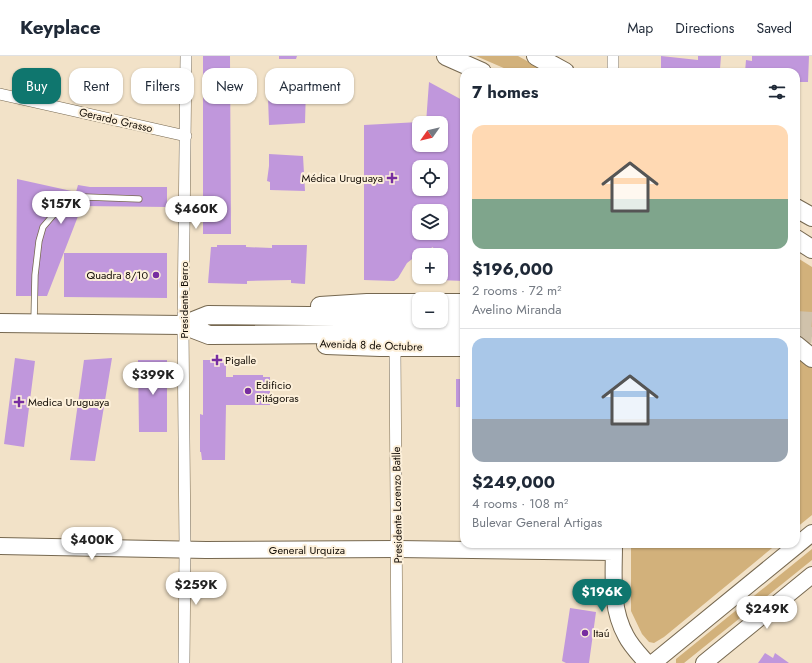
<!DOCTYPE html>
<meta charset="utf-8">
<style>
:root{--surface:#fff;--page:#f2f2f3;--text:#1f2937;--muted:#747a83;--line:#e0e1e3;--accent:#0f766e}
body{margin:0;font-family:Jost,sans-serif;background:var(--page);color:var(--text);height:100vh;display:flex;flex-direction:column;font-size:15px;white-space:nowrap}
*{box-sizing:border-box;margin:0}
p{font-size:13px;color:var(--muted)}
.icon{flex:none;width:22px;height:22px;fill:none;stroke:currentColor;stroke-width:2;stroke-linecap:round;stroke-linejoin:round}
.map{position:relative;flex:1;overflow:hidden}
.side{position:absolute;left:460px;top:12px;width:340px;height:480px;display:flex;flex-direction:column;background:var(--surface);border-radius:12px;box-shadow:0 1px 3px #0004}
.side>*{flex:none}
.banner{position:absolute;left:12px;top:12px;width:380px;height:36px;display:flex;gap:8px}
.needle{width:26px;rotate:236deg}
.buttons{position:absolute;left:412px;top:60px;display:grid;gap:8px}
.buttons a{display:grid;place-items:center;width:36px;height:36px;border-radius:8px;background:var(--surface);box-shadow:0 1px 3px #0004;font-size:20px}
.price{position:absolute;translate:-50% -34px;padding:0 9px;border-radius:14px;background:#fff;color:#222;font-size:13px;line-height:26px;filter:drop-shadow(0 1px 2px #0008)}
.price::after{content:'';position:absolute;left:50%;top:24px;width:12px;height:9px;margin-left:-6px;background:inherit;clip-path:polygon(0 0,100% 0,50% 100%)}
.price.active{background:var(--accent);color:#fff}
ul{padding:0;list-style:none}
li{display:grid;align-content:center;gap:8px;height:212px;padding:0 12px}
li+li{border-top:1px solid var(--line)}
li span{display:grid;place-items:center;height:124px;border-radius:12px;color:#555}
li>.icon{margin-inline-start:auto}
span .icon{width:72px;height:72px;fill:#fffc;stroke-width:1}
li b{font-size:17px}
h2{display:flex;justify-content:space-between;align-items:center;height:48px;padding:0 12px;font-size:17px}
.tag{padding:0 14px;border-radius:12px;background:var(--surface);box-shadow:0 1px 3px #0004;font-size:14px;line-height:36px}
.tag.active{background:var(--accent);color:#fff}
header{display:flex;align-items:center;gap:24px;box-sizing:border-box;height:56px;padding:0 20px;background:var(--surface);border-bottom:1px solid var(--line)}
header strong{font-size:19px}
nav{display:flex;gap:22px;margin-inline-start:auto;font-size:14px}
.map>svg:first-child{display:block}
.green{fill:#d2b17b}
.building{fill:#c097dc;fill-rule:evenodd}
.lines{fill:none;stroke-linecap:round;stroke-linejoin:round}
.secondary-tunnel{stroke:#d0c2ab;stroke-width:16;stroke-dasharray:16 8;stroke-linecap:butt}
.lane-casing{stroke:#766850;stroke-width:7}
.street-casing{stroke:#766850;stroke-width:12}
.secondary-casing{stroke:#766850;stroke-width:18}
.primary-casing{stroke:#766850;stroke-width:20}
.lane{stroke:#fff;stroke-width:5.5}
.street{stroke:#fff;stroke-width:11}
.secondary{stroke:#fff;stroke-width:16}
.primary{stroke:#fff;stroke-width:18}
.poi-dot{fill:#772da0;stroke:#fdf0da;stroke-width:1.5}
.labels{text-anchor:middle;stroke-width:4;stroke-linejoin:round;paint-order:stroke}
.street-label{font-size:11px;fill:#120c05;stroke:#fdf0da}
.poi-label{font-size:11px;fill:#120c05;stroke:#fdf0da;text-anchor:start}
</style>
<header>
<strong>Keyplace</strong>
<nav><a>Map</a><a>Directions</a><a>Saved</a></nav>
</header>
<div class="map">
<svg width="812" height="607" viewBox="0 0 812 607">
<rect width="100%" height="100%" fill="#f2e2c8"/>
<!-- green -->
<path class="green" d="M476 0H518L547 16H513Z
M796 201 812 211V281L796 270Z
M796 297 812 311V459L796 472Z
M631 488H777L664 581 654 587 649 586 642 578 631 555Z
M812 493V504L684 607H676V603Z"/>
<!-- building -->
<path class="building" d="M203 0H230L231 178H203Z
M279 0H297L296 3H279Z
M661 0 698 4V0H721L720 13 727 12V16H661Z
M752 0H809L808 26H796V16H745L746 4 752 5Z
M429 26 464 45V225L438 224V221H441V199H434L433 191 416 200 407 207 398 222 394 225 364 224V69L419 66V89H441V67H426ZM419 111H441V133H419ZM419 155H441V177H419Z
M306 32 305 67 269 69 268 42 270 40V34Z
M796 65H800L798 96H796Z
M269 98 303 100 305 135 270 134V126L267 125 269 110Z
M17 123 76 136 78 129 90 131H167V151L82 150 47 240H16Z
M217 189H246V191L272 192V189H307L305 228 291 227V224L247 225V228L208 227 211 191H217Z
M64 197H167V242L64 241Z
M15 302 35 305 24 391 4 388Z
M112 302 95 405 70 404 84 304Z
M138 304H167V376H139Z
M203 304H226V321H233V319H263V321H270V349H226L225 404H202L201 396H200V358L203 359Z
M456 323H464V351H456Z
M570 552 596 556 589 607H566L562 605Z
M765 597 773 602 775 597 789 607H758Z"/>
<g class="lines">
<!-- secondary-tunnel -->
<path class="secondary-tunnel" d="M796 263 812 264
M796 278 812 279"/>
<defs>
<path id="lane" d="M34 266 35 219 39 185 43 171 61 150 73 144 86 141 139 143"/>
<path id="street" d="M613 16V0
M0 38 186 80
M395 291 397 607
M184 607 185 493 183 269 186 0"/>
<path id="secondary" d="M614 488C614 520 610 551 626 580 631 590 640 599 647 607
M0 490 206 494 397 493 614 496
M653 607 812 477
M704 607 812 519"/>
<path id="primary" d="M446 0 482 16
M536 0 565 16
M796 152 812 161
M796 183 812 193
M441 247H464
M320 250 367 247H419
M441 261 464 260
M0 267 183 269 209 279 464 277
M183 269 208 259 419 261
M326 289 380 291H464
M796 289 812 302"/>
</defs>
<!-- lane casing -->
<use href="#lane" class="lane-casing"/>
<!-- street casing -->
<use href="#street" class="street-casing"/>
<!-- secondary casing -->
<use href="#secondary" class="secondary-casing"/>
<!-- primary casing -->
<use href="#primary" class="primary-casing"/>
<!-- lane -->
<use href="#lane" class="lane"/>
<!-- street -->
<use href="#street" class="street"/>
<!-- secondary -->
<use href="#secondary" class="secondary"/>
<!-- primary -->
<use href="#primary" class="primary"/>
</g>
<!-- markers -->
<g class="poi-dot">
<path d="M390 116h4v4h4v4h-4v4h-4v-4h-4v-4h4z"/>
<circle cx="156" cy="219" r="4"/>
<path d="M215 298h4v4h4v4h-4v4h-4v-4h-4v-4h4z"/>
<circle cx="248" cy="335" r="4"/>
<path d="M17 340h4v4h4v4h-4v4h-4v-4h-4v-4h4z"/>
<circle cx="585" cy="577" r="4"/>
</g>
<g class="labels">
<!-- street labels -->
<g class="street-label">
<text transform="translate(116 64) rotate(13)" y="4">Gerardo Grasso</text>
<text transform="translate(184 244) rotate(-90)" y="4">Presidente Berro</text>
<text transform="translate(371 289) rotate(2)" y="4">Avenida 8 de Octubre</text>
<text transform="translate(397 449) rotate(-91)" y="4">Presidente Lorenzo Batlle</text>
<text x="307" y="498">General Urquiza</text>
</g>
<!-- poi labels -->
<g class="poi-label">
<text x="383" y="126" text-anchor="end">Médica Uruguaya</text>
<text x="148" y="223" text-anchor="end">Quadra 8/10</text>
<text x="225" y="308">Pigalle</text>
<text x="256" y="333">Edificio<tspan x="256" dy="13">Pitágoras</tspan></text>
<text x="28" y="350">Medica Uruguaya</text>
<text x="593" y="581">Itaú</text>
</g>
</g>
</svg>
<div class="buttons">
<a><svg class="needle" viewBox="-14 -14 28 28"><path d="M0-13l5 13h-10z" fill="#e53935"/><path d="M0 13l5-13h-10z" fill="#747a83"/></svg></a>
<a><svg class="icon" aria-label="locate" viewBox="0 0 24 24"><circle cx="12" cy="12" r="6"/><path d="M12 2v4M12 18v4M2 12h4M18 12h4"/></svg></a>
<a><svg class="icon" aria-label="layers" viewBox="0 0 24 24"><path d="M12 4l9 5-9 5-9-5zM3 14l9 5 9-5"/></svg></a>
<a>+</a>
<a>−</a>
</div>
<b class="price" style="left:61px;top:169px">$157K</b>
<b class="price" style="left:196px;top:174px">$460K</b>
<b class="price" style="left:153px;top:340px">$399K</b>
<b class="price" style="left:92px;top:505px">$400K</b>
<b class="price" style="left:196px;top:550px">$259K</b>
<b class="price active" style="left:602px;top:557px">$196K</b>
<b class="price" style="left:767px;top:574px">$249K</b>
<div class="banner">
<a class="tag active">Buy</a>
<a class="tag">Rent</a>
<a class="tag">Filters</a>
<a class="tag">New</a>
<a class="tag">Apartment</a>
</div>
<section class="side">
<h2>7 homes<svg class="icon" aria-label="filters" viewBox="0 0 24 24"><path d="M4 7h16M4 17h16"/><circle cx="9" cy="7" r="2"/><circle cx="15" cy="17" r="2"/></svg></h2>
<ul>
<li><span style="background:linear-gradient(#ffd9b3 60%,#7fa58c 0)"><svg class="icon" aria-label="home" viewBox="0 0 24 24"><path d="M3 11l9-7 9 7M6 9v11h12V9"/></svg></span><div><b>$196,000</b><p>2 rooms · 72 m²</p><p>Avelino Miranda</p></div></li>
<li><span style="background:linear-gradient(#a9c7e8 65%,#9aa5b1 0)"><svg class="icon" aria-label="home" viewBox="0 0 24 24"><path d="M3 11l9-7 9 7M6 9v11h12V9"/></svg></span><div><b>$249,000</b><p>4 rooms · 108 m²</p><p>Bulevar General Artigas</p></div></li>
</ul>
</section>
</div>
